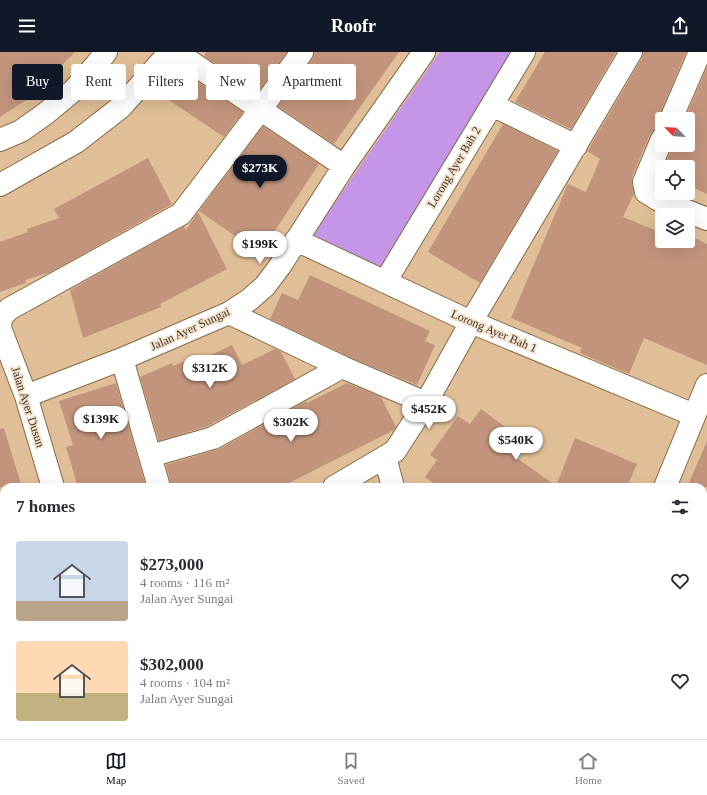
<!DOCTYPE html>
<meta charset="utf-8">
<style>
:root{--surface:#fff;--page:#f7f7f7;--text:#2b2b33;--muted:#7c7c81;--line:#e1e1e2;--accent:#111827}
body{margin:0;font-family:Georgia,serif;background:var(--page);color:var(--text);height:100vh;display:flex;flex-direction:column;font-size:15px;white-space:nowrap}
*{box-sizing:border-box;margin:0}
p{font-size:13px;color:var(--muted)}
.icon{flex:none;width:22px;height:22px;fill:none;stroke:currentColor;stroke-width:2;stroke-linecap:round;stroke-linejoin:round}
.map{position:relative;flex:1;overflow:hidden}
.details{position:absolute;left:0px;top:431px;width:707px;height:256px;display:flex;flex-direction:column;background:var(--surface);border-radius:12px 12px 0 0;box-shadow:0 4px 16px #0002}
.details>*{flex:none}
.banner{position:absolute;left:12px;top:12px;width:400px;height:36px;display:flex;gap:8px}
.needle{width:26px;rotate:295deg}
.controls{position:absolute;left:655px;top:60px;display:grid;gap:8px}
.controls a{display:grid;place-items:center;width:40px;height:40px;border-radius:4px;background:var(--surface);box-shadow:0 4px 16px #0002;font-size:20px}
.price{position:absolute;translate:-50% -34px;padding:0 9px;border-radius:14px;background:#fff;color:#222;font-size:13px;line-height:26px;filter:drop-shadow(0 1px 2px #0008)}
.price::after{content:'';position:absolute;left:50%;top:24px;width:12px;height:9px;margin-left:-6px;background:inherit;clip-path:polygon(0 0,100% 0,50% 100%)}
.price.current{background:var(--accent);color:#fff}
ul{padding:0;list-style:none}
li{display:flex;align-items:center;gap:12px;height:100px;padding:0 16px}
li span{display:grid;place-items:center;flex:none;width:112px;height:80px;border-radius:4px;color:#555}
li>.icon{margin-inline-start:auto}
span .icon{width:48px;height:48px;fill:#fffc;stroke-width:1}
li b{font-size:17px}
h2{display:flex;justify-content:space-between;align-items:center;height:48px;padding:0 16px;font-size:17px}
.pill{padding:0 14px;border-radius:4px;background:var(--surface);box-shadow:0 4px 16px #0002;font-size:14px;line-height:36px}
.pill.current{background:var(--accent);color:#fff}
header{display:flex;justify-content:space-between;align-items:center;height:52px;padding:0 16px;background:var(--accent);color:#fff;font-size:18px;font-weight:700}
.menu{display:flex;justify-content:space-around;align-items:center;height:56px;border-top:1px solid var(--line);background:var(--surface);font-size:11px;color:var(--muted)}
.menu a{display:grid;justify-items:center;gap:2px}
.menu .current{color:var(--accent)}
.map>svg:first-child{display:block}
.green{fill:#c596e8}
.building{fill:#c2947c}
.lines{fill:none;stroke-linecap:round;stroke-linejoin:round}
.minor-casing{stroke:#886945;stroke-width:24}
.minor{stroke:#fff;stroke-width:22}
.labels{text-anchor:middle;stroke-width:3.5;stroke-linejoin:round;paint-order:stroke}
.street-label{font-size:12px;fill:#433525;stroke:#f3e2ce}
</style>
<header><svg class="icon" aria-label="menu" viewBox="0 0 24 24"><path d="M4 6h16M4 12h16M4 18h16"/></svg>Roofr<svg class="icon" aria-label="share" viewBox="0 0 24 24"><path d="M12 15V3M7 8l5-5 5 5M5 13v7h14v-7"/></svg></header>
<div class="map">
<svg width="707" height="687" viewBox="0 0 707 687">
<rect width="100%" height="100%" fill="#e0be97"/>
<!-- green -->
<path class="green" d="M440 0H514L381 217 312 183Z"/>
<!-- building -->
<path class="building" d="M0 0H75L55 20 51 26 39 36 28 47 0 65Z
M206 0H287L258 40 204 4Z
M314 0H399L334 92 278 54 312 7Z
M545 0H616L571 77 515 50Z
M643 0H686L660 62 659 69 661 75 655 77 650 82 632 125V132L634 142 623 165 662 181V189H688L690 184 707 192V313L644 286 629 322 580 301 582 296 511 266 568 132 586 140 600 107 587 99 588 98 642 6Z
M707 15V142L688 133V115H664L673 93H688V67H685Z
M187 23 243 60 224 85 170 49Z
M503 72 558 99 480 231 428 200Z
M263 74 319 112 260 201 199 159Z
M148 106 172 152 51 220 25 228 26 231 0 240V190L28 180 27 177 59 166 54 157Z
M198 160 227 217 160 252 161 255 83 286 70 238 184 174 186 178Z
M310 223 430 279 425 289 435 293 417 333 347 304 270 267 282 241 298 248Z
M232 293 242 313 275 297 281 300 295 327 208 374 159 389 140 325 172 311 173 314 193 306 195 311Z
M116 331 146 435H78L66 395 73 393 59 349Z
M347 331 381 345 396 375 394 378 281 435H171V432L166 413 219 397 306 349 307 351Z
M481 357 509 378 499 393 556 434 575 386 637 412 627 435H439L425 425 437 408 430 403 458 364 470 372Z
M4 376 15 413 22 435H0V377Z
M707 389V435H687Z"/>
<g class="lines">
<defs>
<path id="minor" d="M176 0 344 114
M492 53 576 94
M671 67 700 0
M662 87 644 130 646 140 657 147 707 167
M0 88 21 79 45 62 74 38 96 13 106 0
M0 133 76 90 121 55 170 0
M296 188 471 270 694 363
M385 230 524 0
M229 261 342 315 426 351
M122 307 159 435
M26 344 122 307 229 261 249 248 265 234 280 214 344 114 424 0
M150 404 213 386 342 315
M385 405 393 435
M53 435 26 344 0 276 1 266 9 257 181 162 261 57 302 0
M334 435 395 399 426 351 471 270 631 0
M665 435 707 333
M0 553 4 552
M703 621 707 624
M0 628 4 642
M15 683 17 687
M124 683 125 687
M240 683 241 687
M350 683 351 687
M498 683 522 687
M571 687V683"/>
</defs>
<!-- minor casing -->
<use href="#minor" class="minor-casing"/>
<!-- minor -->
<use href="#minor" class="minor"/>
</g>
<g class="labels">
<!-- street labels -->
<g class="street-label">
<text transform="translate(454 115) rotate(-59)" y="4">Lorong Ayer Bah 2</text>
<text transform="translate(190 277) rotate(-25)" y="4">Jalan Ayer Sungai</text>
<text transform="translate(494 279) rotate(23)" y="4">Lorong Ayer Bah 1</text>
<text transform="translate(28 355) rotate(72)" y="4">Jalan Ayer Dusun</text>
</g>
</g>
</svg>
<div class="controls">
<a><svg class="needle" viewBox="-14 -14 28 28"><path d="M0-13l5 13h-10z" fill="#e53935"/><path d="M0 13l5-13h-10z" fill="#7c7c81"/></svg></a>
<a><svg class="icon" aria-label="locate" viewBox="0 0 24 24"><circle cx="12" cy="12" r="6"/><path d="M12 2v4M12 18v4M2 12h4M18 12h4"/></svg></a>
<a><svg class="icon" aria-label="layers" viewBox="0 0 24 24"><path d="M12 4l9 5-9 5-9-5zM3 14l9 5 9-5"/></svg></a>
</div>
<b class="price current" style="left:260px;top:137px">$273K</b>
<b class="price" style="left:260px;top:213px">$199K</b>
<b class="price" style="left:210px;top:337px">$312K</b>
<b class="price" style="left:429px;top:378px">$452K</b>
<b class="price" style="left:101px;top:388px">$139K</b>
<b class="price" style="left:291px;top:391px">$302K</b>
<b class="price" style="left:516px;top:409px">$540K</b>
<div class="banner">
<a class="pill current">Buy</a>
<a class="pill">Rent</a>
<a class="pill">Filters</a>
<a class="pill">New</a>
<a class="pill">Apartment</a>
</div>
<section class="details">
<h2>7 homes<svg class="icon" aria-label="filters" viewBox="0 0 24 24"><path d="M4 7h16M4 17h16"/><circle cx="9" cy="7" r="2"/><circle cx="15" cy="17" r="2"/></svg></h2>
<ul>
<li><span style="background:linear-gradient(#c9d6e8 75%,#b9a48a 0)"><svg class="icon" aria-label="home" viewBox="0 0 24 24"><path d="M3 11l9-7 9 7M6 9v11h12V9"/></svg></span><div><b>$273,000</b><p>4 rooms · 116 m²</p><p>Jalan Ayer Sungai</p></div><svg class="icon" aria-label="heart" viewBox="0 0 24 24"><path d="M12 20l-8-8c-3-5 5-10 8-4 3-6 11-1 8 4z"/></svg></li>
<li><span style="background:linear-gradient(#ffd9b3 65%,#c2b280 0)"><svg class="icon" aria-label="home" viewBox="0 0 24 24"><path d="M3 11l9-7 9 7M6 9v11h12V9"/></svg></span><div><b>$302,000</b><p>4 rooms · 104 m²</p><p>Jalan Ayer Sungai</p></div><svg class="icon" aria-label="heart" viewBox="0 0 24 24"><path d="M12 20l-8-8c-3-5 5-10 8-4 3-6 11-1 8 4z"/></svg></li>
</ul>
</section>
</div>
<nav class="menu">
<a class="current"><svg class="icon" aria-label="map" viewBox="0 0 24 24"><path d="M3 6l6-2 6 2 6-2v14l-6 2-6-2-6 2zM9 4v14M15 6v14"/></svg>Map</a>
<a><svg class="icon" aria-label="saved" viewBox="0 0 24 24"><path d="M7 4h10v16l-5-4-5 4z"/></svg>Saved</a>
<a><svg class="icon" aria-label="home" viewBox="0 0 24 24"><path d="M3 11l9-7 9 7M6 9v11h12V9"/></svg>Home</a>
</nav>
